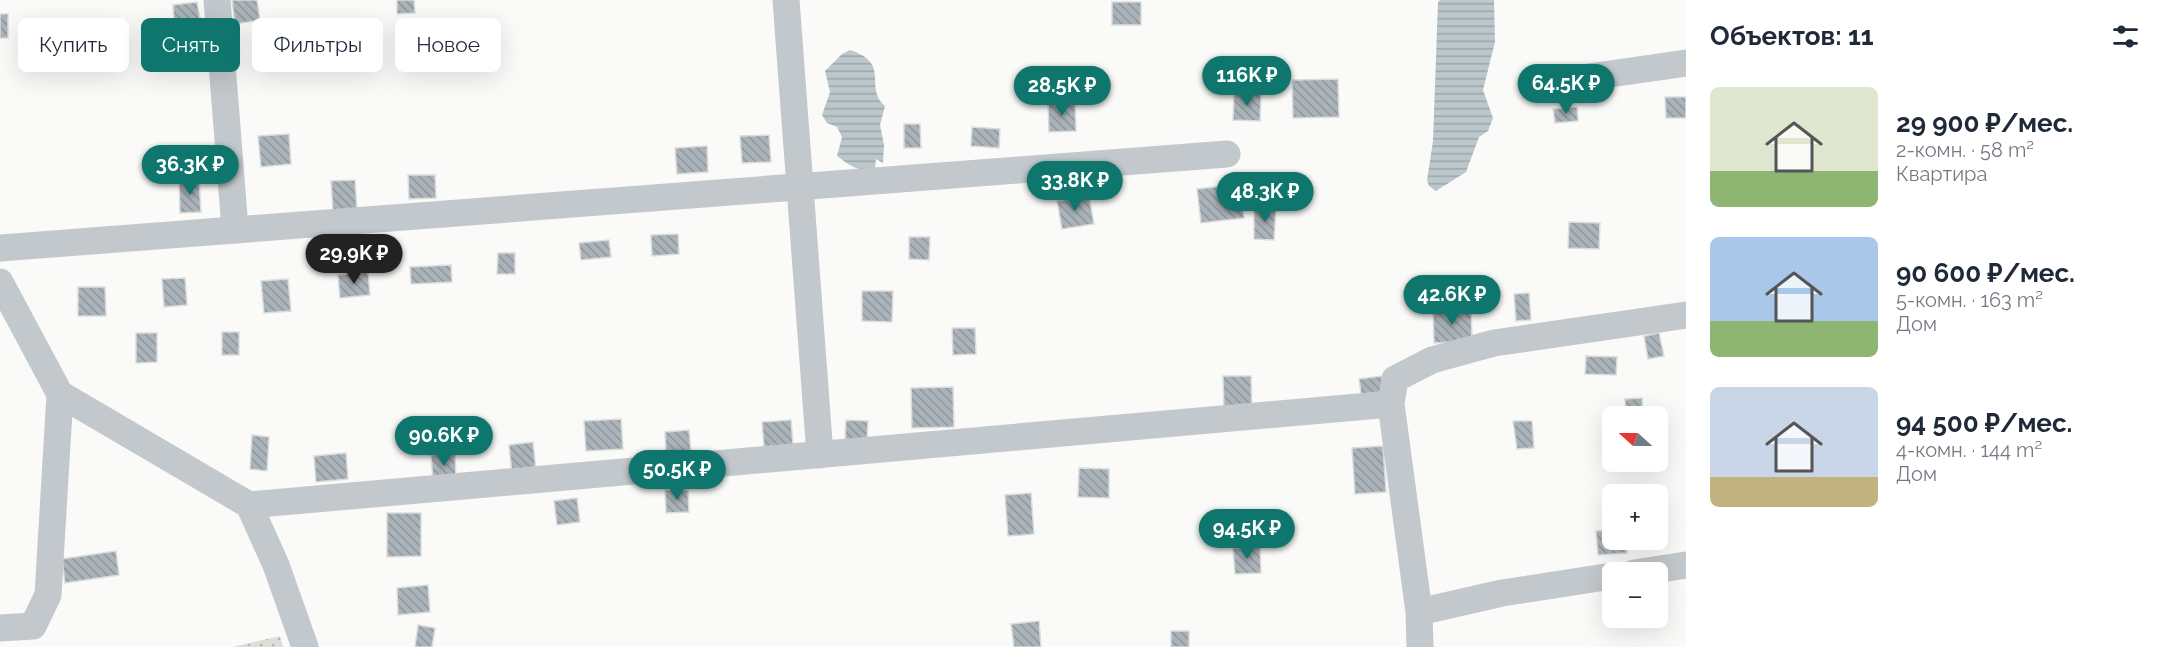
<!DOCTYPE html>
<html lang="ru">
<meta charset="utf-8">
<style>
:root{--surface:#fff;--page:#f2f2f3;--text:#1f2937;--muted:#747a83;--accent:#0f766e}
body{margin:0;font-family:Raleway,sans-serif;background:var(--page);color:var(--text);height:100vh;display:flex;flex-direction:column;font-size:22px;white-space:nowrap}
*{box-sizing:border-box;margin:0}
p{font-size:20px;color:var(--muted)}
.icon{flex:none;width:33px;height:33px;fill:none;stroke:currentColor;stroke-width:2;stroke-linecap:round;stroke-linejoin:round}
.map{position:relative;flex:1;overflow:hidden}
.sheet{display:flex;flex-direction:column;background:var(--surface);width:480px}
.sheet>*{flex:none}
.banner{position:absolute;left:18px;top:18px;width:570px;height:54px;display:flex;gap:12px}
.needle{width:39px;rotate:291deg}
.fabs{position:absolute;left:1602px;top:406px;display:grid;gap:12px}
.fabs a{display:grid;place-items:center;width:66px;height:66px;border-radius:9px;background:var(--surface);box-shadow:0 6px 24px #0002;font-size:30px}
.price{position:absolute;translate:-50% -51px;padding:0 14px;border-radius:21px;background:var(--accent);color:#fff;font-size:20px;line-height:39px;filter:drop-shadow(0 2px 3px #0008)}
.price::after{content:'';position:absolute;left:50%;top:36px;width:18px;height:14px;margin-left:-9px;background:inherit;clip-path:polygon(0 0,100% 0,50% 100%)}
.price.current{background:#222;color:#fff}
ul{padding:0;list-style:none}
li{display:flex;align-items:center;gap:18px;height:150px;padding:0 24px}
li span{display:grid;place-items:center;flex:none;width:168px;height:120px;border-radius:9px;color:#555}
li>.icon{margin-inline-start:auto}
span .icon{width:72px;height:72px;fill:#fffc;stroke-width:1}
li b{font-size:26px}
h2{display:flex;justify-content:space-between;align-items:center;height:72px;padding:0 24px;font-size:26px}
.tag{padding:0 21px;border-radius:9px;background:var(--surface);box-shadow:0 6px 24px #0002;font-size:21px;line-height:54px}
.tag.current{background:var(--accent);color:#fff}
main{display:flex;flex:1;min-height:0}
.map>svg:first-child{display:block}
.garden{fill:url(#garden-dots)}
.water{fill:url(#water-rules)}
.building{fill:url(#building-back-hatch);stroke:#dcdcda;stroke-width:1.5}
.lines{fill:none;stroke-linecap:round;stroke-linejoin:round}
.minor{stroke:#c3c8cc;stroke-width:27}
</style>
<main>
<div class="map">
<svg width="1686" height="647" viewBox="0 0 1686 647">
<defs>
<pattern id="garden-dots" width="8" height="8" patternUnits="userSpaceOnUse" patternTransform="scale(1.5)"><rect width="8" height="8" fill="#dadfd7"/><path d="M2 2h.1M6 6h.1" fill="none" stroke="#b4b9b4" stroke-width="1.8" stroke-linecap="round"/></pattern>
<pattern id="water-rules" width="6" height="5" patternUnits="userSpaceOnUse" patternTransform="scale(1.5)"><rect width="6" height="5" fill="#bbc7cb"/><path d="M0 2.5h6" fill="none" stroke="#9ca6aa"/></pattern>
<pattern id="building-back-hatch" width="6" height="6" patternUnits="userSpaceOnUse" patternTransform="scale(1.5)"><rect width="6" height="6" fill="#aab3b9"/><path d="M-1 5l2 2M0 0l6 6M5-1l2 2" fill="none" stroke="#8e969c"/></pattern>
</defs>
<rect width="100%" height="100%" fill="#fafaf8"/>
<!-- garden -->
<path class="garden" d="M280 636 283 647H233Z"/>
<!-- water -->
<path class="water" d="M1440 0H1494L1495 42 1483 90 1493 118 1488 131 1479 137 1466 172 1436 191 1429 186 1427 180 1433 141 1438 2Z
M850 50C892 64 863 86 885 106L880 125 884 145 883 163 876 159 875 168C857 172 851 166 837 156L842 137 837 127 827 123 822 115 830 92 825 71 842 54Z"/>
<!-- building -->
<path class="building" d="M232 0H257L260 20 235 24Z
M397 0H414L415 13 397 14Z
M197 2 200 19 174 21 173 5Z
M1112 2H1141V25H1112Z
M0 14H8V38H0Z
M305 22 306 59H290L288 23Z
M1338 79 1339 117 1293 118 1292 80Z
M1234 93 1261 94 1260 121 1233 120Z
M1665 97H1686V118H1666Z
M1075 102 1076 131 1049 132 1048 103Z
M1577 107 1578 121 1555 123 1553 109Z
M904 124H920L921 148H904Z
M972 127 1000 129 999 148 971 146Z
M289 134 291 164 261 167 258 136Z
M769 135 771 162 742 163 740 136Z
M707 146 708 172 677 174 675 148Z
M408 175H435L436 198 409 199Z
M199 179 201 212 180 213 179 180Z
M355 180 357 211 333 212 331 181Z
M1240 184 1244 218 1201 223 1197 189Z
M1089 196 1094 224 1062 229 1057 201Z
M1254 206 1276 207 1274 240 1254 239Z
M1569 222 1600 223 1599 249 1568 248Z
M678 234 679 254 652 256 651 235Z
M909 237H930L929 260 909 259Z
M609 240 611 257 581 260 579 243Z
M498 253H515V274H497Z
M451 265 452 282 411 284 410 267Z
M368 272 370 295 340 298 338 275Z
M185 278 187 305 164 307 162 279Z
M288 279 291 311 264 313 261 281Z
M78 287H105L106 316H78Z
M862 291H893L892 322 862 321Z
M1529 293 1531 320 1516 321 1514 294Z
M1471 308 1472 341 1434 343 1433 310Z
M952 328H975L976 354 953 355Z
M222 332H239V355H222Z
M136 333H157V362L136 363Z
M1659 333 1664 356 1648 359 1644 336Z
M1586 356 1617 357 1616 375 1585 374Z
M1223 376H1251L1252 410 1224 411Z
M1382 376 1384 397 1362 400 1359 379Z
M953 387 954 427 912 428 911 388Z
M1642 398 1643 417H1626L1625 399Z
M621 419 623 449 586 451 584 421Z
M791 420 793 445 764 447 762 422Z
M846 420 868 421 867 441 845 440Z
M1513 421H1532L1534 448 1517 449Z
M689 430 691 453 666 454 665 432Z
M252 435 269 437 267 471 250 469Z
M533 442 536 471 512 474 509 445Z
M1383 446 1386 492 1355 494 1352 448Z
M346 453 348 479 316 482 314 456Z
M455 454 456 479 433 481 431 455Z
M1079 468 1109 469V498L1078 497Z
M665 490H688L689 512 666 513Z
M1031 493 1034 534 1008 536 1005 495Z
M577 498 580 522 557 525 554 501Z
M387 513H421V556L387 557Z
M1612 530V540H1626L1627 553 1598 555 1596 531Z
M1260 547 1261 573 1235 574 1233 548Z
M116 551 119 575 65 583 62 559Z
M428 585 430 612 398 615 397 588Z
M1039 621 1041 647H1014L1011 624Z
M418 625 435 628 432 647H415Z
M1171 631H1189V647H1171Z"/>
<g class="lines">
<!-- minor -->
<path class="minor" d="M217 0 235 229
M786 0 820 455
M1540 84 1686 63
M0 248 1227 154
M0 282 60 394 249 505 276 565 305 647
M249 505 1391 404
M1634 573 1686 565
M1419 612 1502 593 1612 576
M0 628 33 626 48 595 60 394
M1420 647 1419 612 1391 404 1395 379 1432 360 1494 343 1686 315"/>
</g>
</svg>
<div class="fabs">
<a><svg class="needle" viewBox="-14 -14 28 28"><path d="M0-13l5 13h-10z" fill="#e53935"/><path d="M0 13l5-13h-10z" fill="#747a83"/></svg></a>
<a>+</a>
<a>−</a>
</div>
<b class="price" style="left:1247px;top:107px">116K ₽</b>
<b class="price" style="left:1566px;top:115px">64.5K ₽</b>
<b class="price" style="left:1062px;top:117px">28.5K ₽</b>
<b class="price" style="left:190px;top:196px">36.3K ₽</b>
<b class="price" style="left:1075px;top:212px">33.8K ₽</b>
<b class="price" style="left:1265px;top:223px">48.3K ₽</b>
<b class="price current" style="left:354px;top:285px">29.9K ₽</b>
<b class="price" style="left:1452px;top:326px">42.6K ₽</b>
<b class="price" style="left:444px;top:467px">90.6K ₽</b>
<b class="price" style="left:677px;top:501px">50.5K ₽</b>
<b class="price" style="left:1247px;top:560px">94.5K ₽</b>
<div class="banner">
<a class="tag">Купить</a>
<a class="tag current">Снять</a>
<a class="tag">Фильтры</a>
<a class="tag">Новое</a>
</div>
</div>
<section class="sheet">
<h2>Объектов: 11<svg class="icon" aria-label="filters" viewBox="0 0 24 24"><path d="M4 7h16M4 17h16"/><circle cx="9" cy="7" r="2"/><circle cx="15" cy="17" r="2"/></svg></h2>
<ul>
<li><span style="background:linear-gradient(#dfe7d0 70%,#8fb573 0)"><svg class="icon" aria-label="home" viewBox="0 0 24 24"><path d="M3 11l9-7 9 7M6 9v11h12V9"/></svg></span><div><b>29 900 ₽/мес.</b><p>2-комн. · 58 m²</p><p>Квартира</p></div></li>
<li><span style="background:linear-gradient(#a9c7e8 70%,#8fb573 0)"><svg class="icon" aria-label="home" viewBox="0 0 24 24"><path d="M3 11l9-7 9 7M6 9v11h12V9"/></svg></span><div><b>90 600 ₽/мес.</b><p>5-комн. · 163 m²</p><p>Дом</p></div></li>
<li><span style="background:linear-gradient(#c9d6e8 75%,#c2b280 0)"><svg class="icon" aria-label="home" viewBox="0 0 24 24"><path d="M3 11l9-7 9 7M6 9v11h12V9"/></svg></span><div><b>94 500 ₽/мес.</b><p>4-комн. · 144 m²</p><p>Дом</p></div></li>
</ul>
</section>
</main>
